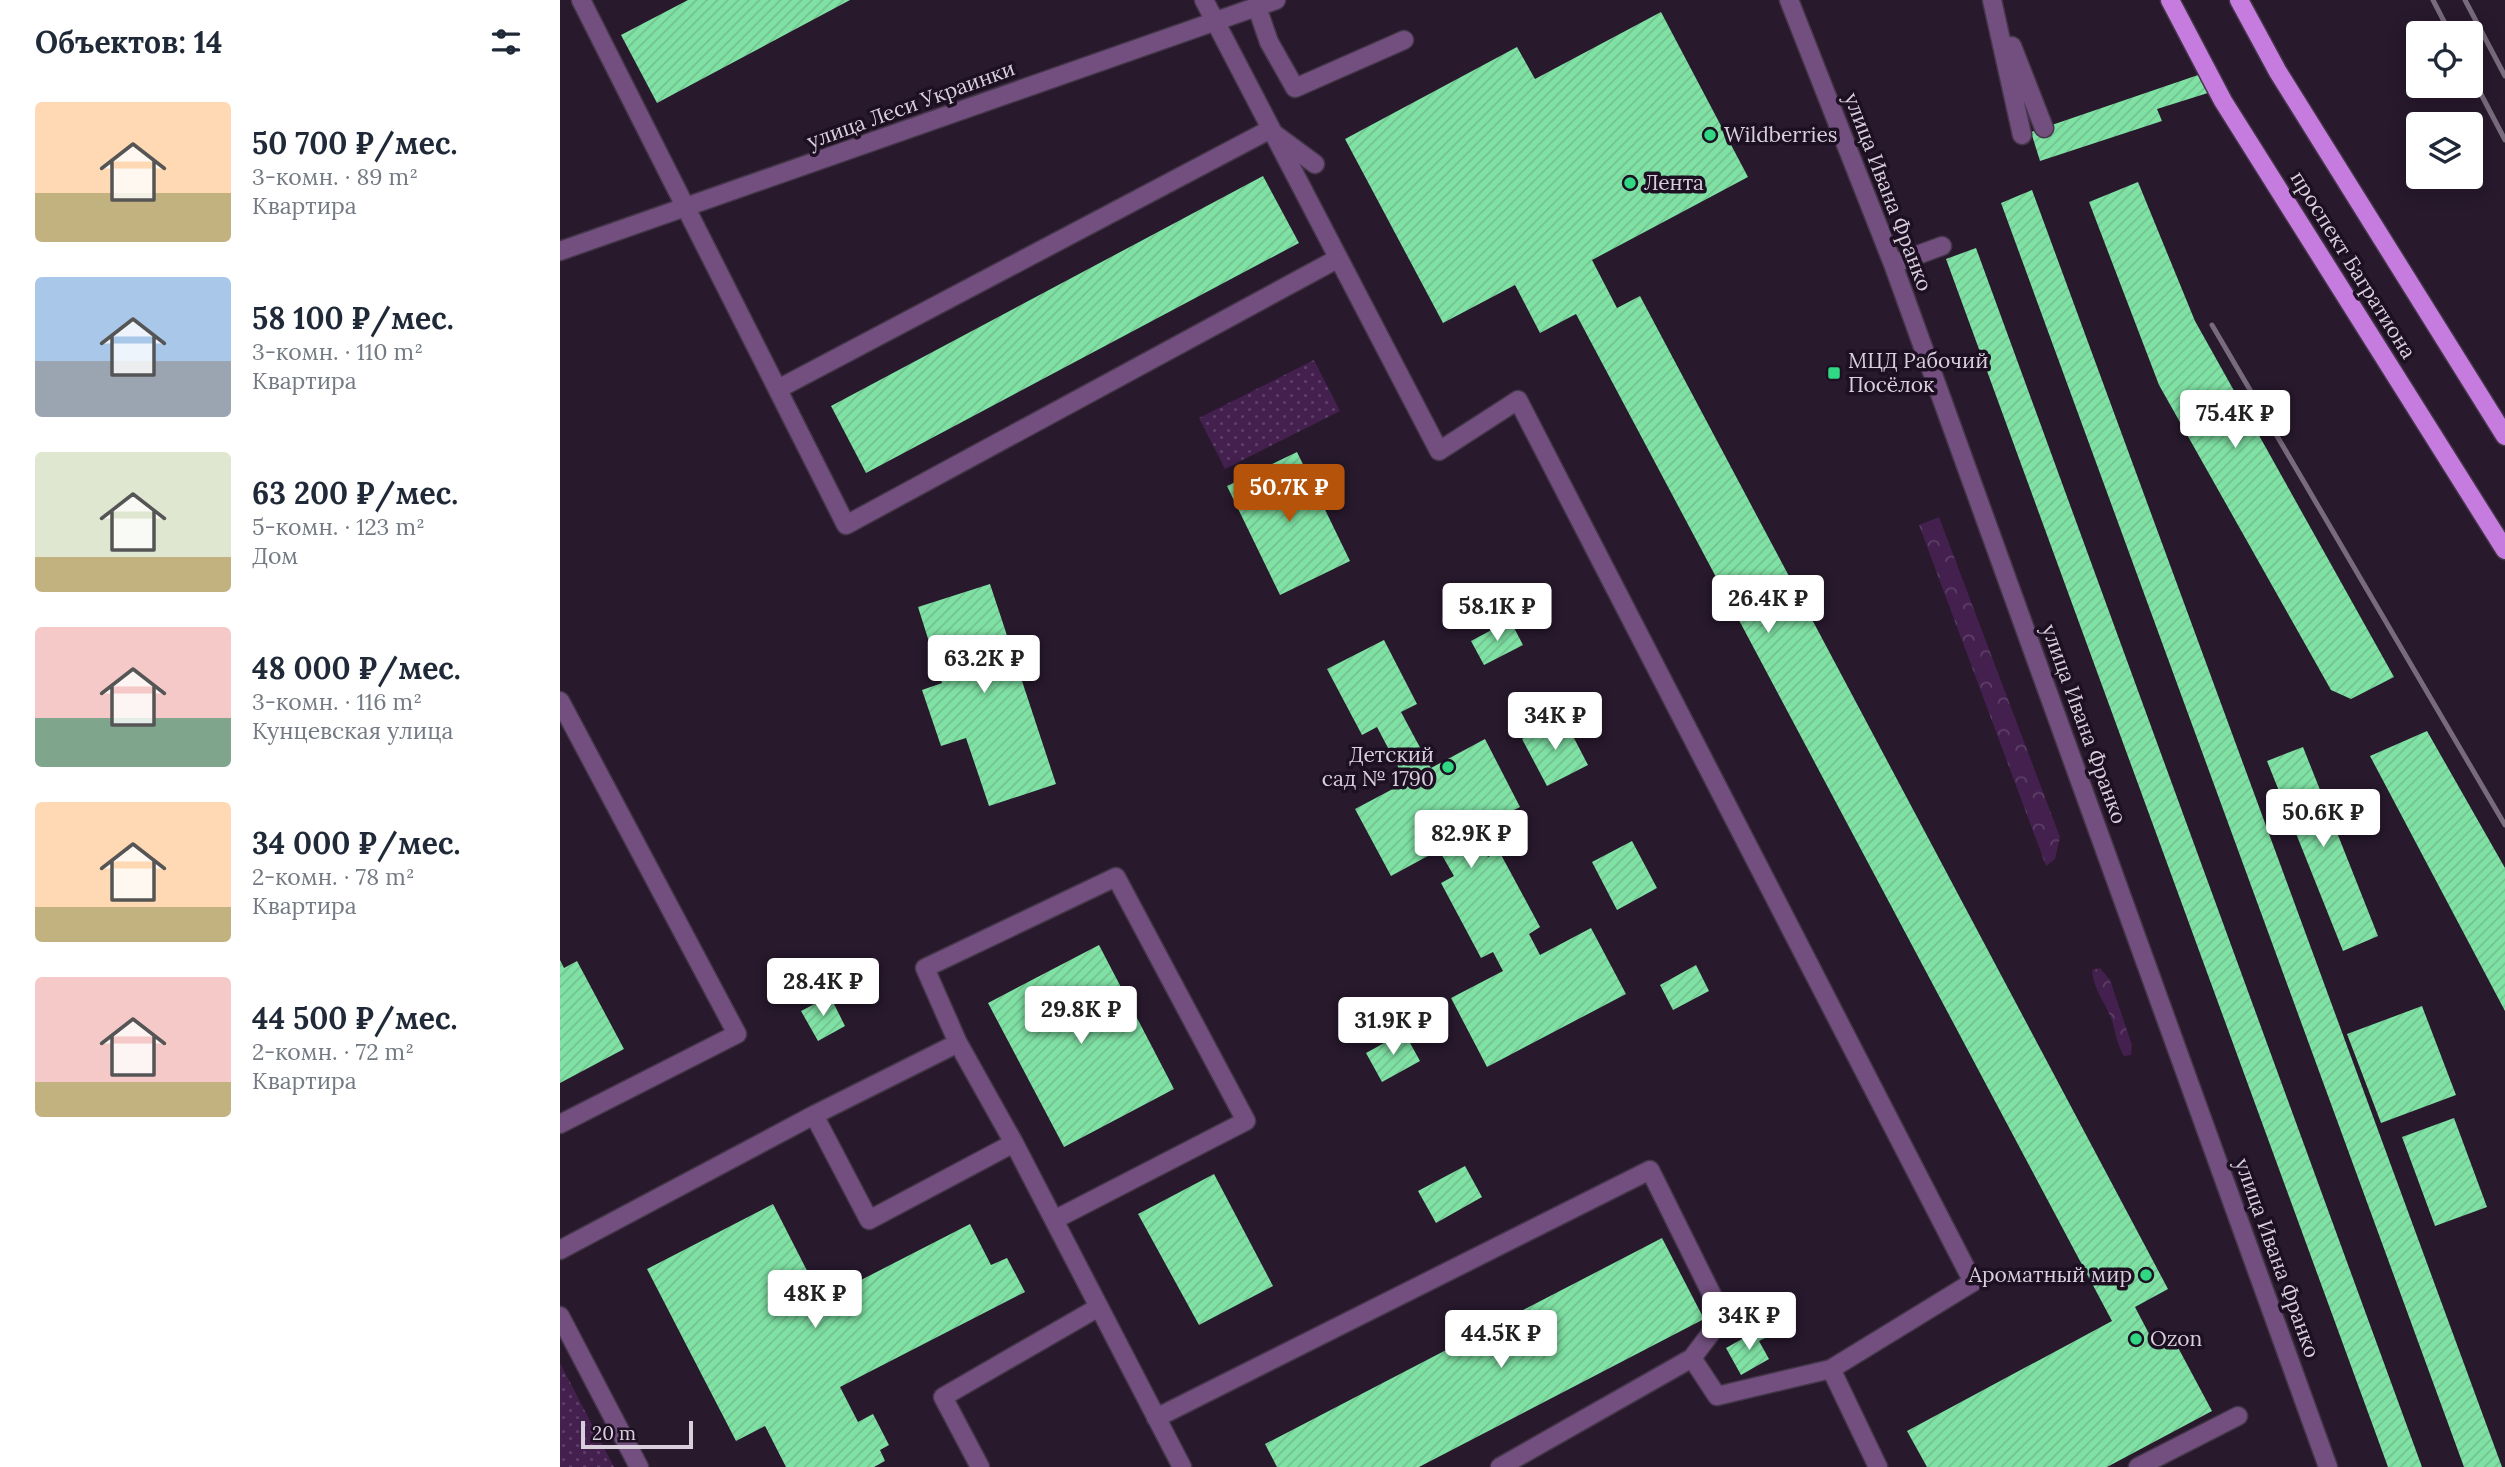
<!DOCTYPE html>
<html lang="ru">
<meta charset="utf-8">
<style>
:root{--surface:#fff;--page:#f6f6f7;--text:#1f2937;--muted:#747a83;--accent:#b45309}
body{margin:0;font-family:Lora,serif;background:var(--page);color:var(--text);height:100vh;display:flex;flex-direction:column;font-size:26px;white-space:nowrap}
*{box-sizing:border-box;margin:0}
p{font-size:23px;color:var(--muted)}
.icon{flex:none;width:38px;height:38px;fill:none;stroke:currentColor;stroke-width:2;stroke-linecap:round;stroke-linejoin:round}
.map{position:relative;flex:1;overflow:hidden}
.details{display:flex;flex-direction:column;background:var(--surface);width:560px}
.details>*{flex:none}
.fabs{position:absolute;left:1846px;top:21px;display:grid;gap:14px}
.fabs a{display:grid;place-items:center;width:77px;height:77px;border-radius:7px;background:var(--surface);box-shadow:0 4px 18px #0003;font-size:35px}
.scale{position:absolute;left:21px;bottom:18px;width:112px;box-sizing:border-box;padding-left:7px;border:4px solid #d9cfdc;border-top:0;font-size:19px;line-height:24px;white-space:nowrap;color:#d9cfdc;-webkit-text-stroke:5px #1e1023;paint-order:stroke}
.price{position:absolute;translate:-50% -60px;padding:0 16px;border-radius:7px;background:#fff;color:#222;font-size:23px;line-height:46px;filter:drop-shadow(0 2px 4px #0008)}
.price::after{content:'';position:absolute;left:50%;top:42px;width:21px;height:16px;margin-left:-10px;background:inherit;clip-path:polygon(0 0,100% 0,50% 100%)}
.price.active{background:var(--accent);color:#fff}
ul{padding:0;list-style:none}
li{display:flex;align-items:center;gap:21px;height:175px;padding:0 35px}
li span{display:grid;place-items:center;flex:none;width:196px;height:140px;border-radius:7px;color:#555}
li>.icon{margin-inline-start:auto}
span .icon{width:84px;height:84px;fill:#fffc;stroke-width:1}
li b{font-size:30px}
h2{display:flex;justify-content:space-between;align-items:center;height:84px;padding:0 35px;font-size:30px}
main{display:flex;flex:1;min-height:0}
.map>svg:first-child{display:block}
.forest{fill:url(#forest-crowns)}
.park{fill:url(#park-dots)}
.building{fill:url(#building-hatch)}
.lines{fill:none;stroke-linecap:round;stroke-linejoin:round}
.minor-casing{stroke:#443649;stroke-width:21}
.major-casing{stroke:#443649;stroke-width:21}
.minor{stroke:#724f7e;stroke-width:18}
.major{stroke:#c67bde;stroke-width:18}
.rail{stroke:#786b7c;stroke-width:5}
.poi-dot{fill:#30d883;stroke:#1e1023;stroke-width:2.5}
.labels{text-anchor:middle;stroke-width:7;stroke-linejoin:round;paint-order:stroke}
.street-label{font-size:21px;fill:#d9cfdc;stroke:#1e1023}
.poi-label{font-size:21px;fill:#d9cfdc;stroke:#1e1023;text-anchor:start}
</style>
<main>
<section class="details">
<h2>Объектов: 14<svg class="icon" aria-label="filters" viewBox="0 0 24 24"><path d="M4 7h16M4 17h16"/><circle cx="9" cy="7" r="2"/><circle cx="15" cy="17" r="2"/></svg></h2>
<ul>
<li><span style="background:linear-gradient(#ffd9b3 65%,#c2b280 0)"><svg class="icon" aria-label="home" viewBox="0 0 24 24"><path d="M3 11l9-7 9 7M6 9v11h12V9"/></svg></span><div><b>50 700 ₽/мес.</b><p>3-комн. · 89 m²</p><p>Квартира</p></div></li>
<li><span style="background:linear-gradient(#a9c7e8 60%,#9aa5b1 0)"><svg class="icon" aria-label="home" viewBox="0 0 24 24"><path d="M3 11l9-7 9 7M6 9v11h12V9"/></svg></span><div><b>58 100 ₽/мес.</b><p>3-комн. · 110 m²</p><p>Квартира</p></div></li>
<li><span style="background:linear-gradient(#dfe7d0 75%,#c2b280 0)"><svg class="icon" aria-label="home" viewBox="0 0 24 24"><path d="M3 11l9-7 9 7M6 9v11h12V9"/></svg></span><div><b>63 200 ₽/мес.</b><p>5-комн. · 123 m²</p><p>Дом</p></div></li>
<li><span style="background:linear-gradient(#f6c9c9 65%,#7fa58c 0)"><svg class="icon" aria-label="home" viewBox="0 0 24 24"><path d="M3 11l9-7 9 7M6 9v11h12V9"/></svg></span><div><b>48 000 ₽/мес.</b><p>3-комн. · 116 m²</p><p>Кунцевская улица</p></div></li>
<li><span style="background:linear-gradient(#ffd9b3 75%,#c2b280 0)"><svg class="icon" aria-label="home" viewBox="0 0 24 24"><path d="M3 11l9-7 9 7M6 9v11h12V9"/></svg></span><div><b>34 000 ₽/мес.</b><p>2-комн. · 78 m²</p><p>Квартира</p></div></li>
<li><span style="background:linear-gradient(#f6c9c9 75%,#c2b280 0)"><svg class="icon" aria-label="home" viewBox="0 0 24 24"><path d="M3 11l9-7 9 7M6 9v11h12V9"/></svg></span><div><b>44 500 ₽/мес.</b><p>2-комн. · 72 m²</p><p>Квартира</p></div></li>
</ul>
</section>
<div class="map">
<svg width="1945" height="1467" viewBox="0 0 1945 1467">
<defs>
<pattern id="forest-crowns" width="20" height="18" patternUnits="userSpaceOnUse" patternTransform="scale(1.75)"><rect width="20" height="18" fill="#43204e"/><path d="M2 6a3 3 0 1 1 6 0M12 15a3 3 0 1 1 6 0" fill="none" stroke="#5e3f67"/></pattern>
<pattern id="park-dots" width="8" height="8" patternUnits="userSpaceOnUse" patternTransform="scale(1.75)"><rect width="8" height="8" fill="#43204e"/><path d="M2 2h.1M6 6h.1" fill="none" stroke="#5e3f67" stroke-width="1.8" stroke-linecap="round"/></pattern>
<pattern id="building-hatch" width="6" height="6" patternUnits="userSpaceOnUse" patternTransform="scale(1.75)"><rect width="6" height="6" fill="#7fe2a4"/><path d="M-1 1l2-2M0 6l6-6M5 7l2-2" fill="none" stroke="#73c190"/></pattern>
</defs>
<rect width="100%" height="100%" fill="#28192d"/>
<!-- forest -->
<path class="forest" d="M1379 517 1500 837 1495 859 1486 866 1359 525Z
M1540 968 1550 980 1572 1045 1571 1055 1564 1056C1556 1043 1556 1032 1551 1018 1544 1001 1533 988 1532 970Z"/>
<!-- park -->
<path class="park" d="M754 360 780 411 665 469 639 418Z
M0 1363 54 1467H0Z"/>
<!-- building -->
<path class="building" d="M128 0H290L97 103 61 35Z
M1101 12 1188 177 1032 260 1057 308 1080 296 1608 1289 1575 1307 1597 1349 1614 1340 1652 1411 1547 1467H1367L1347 1431 1552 1321 1016 314 980 333 955 285 883 323 785 139 957 47 975 79Z
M1644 73 1651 92 1597 109 1602 121 1480 161 1471 132Z
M703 176 739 243 306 473 271 406Z
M1578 182 1635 321 1834 677 1791 699 1771 690 1599 385 1529 202Z
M1472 190 1942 1467H1904L1441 203Z
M1416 248 1862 1467H1828L1386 259Z
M737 452 790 561 720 595 667 486Z
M430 584 496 784 429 806 406 738 381 746 362 690 382 683 358 607Z
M950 620 963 645 924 665 911 641Z
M824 640 857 704 841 712 871 768 925 739 960 807 914 831 928 857 939 851 980 927 969 934 980 955 1031 928 1066 994 927 1067 891 998 943 971 933 952 921 958 881 883 894 876 879 850 831 876 795 809 846 782 817 727 802 735 767 669Z
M1003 717 1028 765 987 786 962 739Z
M1867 731 1945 868V1011L1810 756Z
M1743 747 1818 936 1783 951 1707 761Z
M1072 841 1097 888 1057 910 1032 862Z
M539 945 614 1089 504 1147 428 1003Z
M0 960 4 968 17 961 64 1049 0 1083Z
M1136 965 1149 991 1113 1010 1100 985Z
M270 996 285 1026 258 1041 241 1011Z
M1862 1006 1896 1095 1821 1123 1787 1034Z
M844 1032 860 1061 822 1082 806 1053Z
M1894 1118 1927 1207 1875 1226 1842 1137Z
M905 1166 922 1197 876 1223 858 1191Z
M654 1174 713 1286 639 1325 578 1214Z
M213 1204 262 1300 410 1224 431 1265 447 1258 465 1292 280 1387 298 1422 313 1414 329 1445 320 1450 325 1461 314 1467H226L205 1426 176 1441 87 1269Z
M1102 1238 1144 1319 859 1467H717L705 1444Z
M1203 1327 1209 1336 1199 1341 1209 1359 1181 1375 1166 1348Z"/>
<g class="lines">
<defs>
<path id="minor" d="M21 0 286 525 777 259
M644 0 879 451 958 400 1413 1282 1271 1369 1318 1467
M1229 0 1333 264 1768 1467
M1432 0 1462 135
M697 7 709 42 735 88 844 40
M1452 46 1484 128
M0 251 716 0
M1333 264 1382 246
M218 389 709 130 755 164
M0 701 177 1034 0 1124
M398 1043 365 968 556 877 686 1121 494 1220
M254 1115 309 1220 454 1143
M0 1250 254 1115 398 1043 454 1143 622 1467
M0 1316 79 1467
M1132 1358 1157 1396 1271 1369
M596 1418 1090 1170 1163 1317 1132 1358 940 1467
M420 1467 383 1397 539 1307
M1578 1467 1678 1416"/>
<path id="major" d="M1610 0 1663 101 1945 550
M1679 0 1718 72 1945 436"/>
</defs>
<!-- minor casing -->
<use href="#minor" class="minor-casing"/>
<!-- major casing -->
<use href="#major" class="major-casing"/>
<!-- minor -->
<use href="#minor" class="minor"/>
<!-- major -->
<use href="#major" class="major"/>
<!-- rail -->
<path class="rail" d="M1873 0 1890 33
M1905 0 1945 76
M1911 75 1945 140
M1652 325 1945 825"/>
</g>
<!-- markers -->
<g class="poi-dot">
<circle cx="1150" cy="135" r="7"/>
<circle cx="1070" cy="183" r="7"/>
<rect x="1267" y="366" width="14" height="14" rx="3.5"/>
<circle cx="888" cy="767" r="7"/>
<circle cx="1586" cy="1275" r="7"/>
<circle cx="1576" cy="1339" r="7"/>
</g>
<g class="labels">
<!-- street labels -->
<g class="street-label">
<text transform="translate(351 105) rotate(-20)" y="7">улица Леси Украинки</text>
<text transform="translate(1328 192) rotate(69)" y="7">улица Ивана Франко</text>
<text transform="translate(1793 265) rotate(58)" y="7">проспект Багратиона</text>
<text transform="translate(1524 724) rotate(70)" y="7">улица Ивана Франко</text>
<text transform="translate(1717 1258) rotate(70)" y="7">улица Ивана Франко</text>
</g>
<!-- poi labels -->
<g class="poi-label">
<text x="1164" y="142">Wildberries</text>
<text x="1084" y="190">Лента</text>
<text x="1288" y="368">МЦД Рабочий<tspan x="1288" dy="24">Посёлок</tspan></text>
<text x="874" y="762" text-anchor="end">Детский<tspan x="874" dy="24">сад № 1790</tspan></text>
<text x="1572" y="1282" text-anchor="end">Ароматный мир</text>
<text x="1590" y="1346">Ozon</text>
</g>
</g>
</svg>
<div class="fabs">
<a><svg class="icon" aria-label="locate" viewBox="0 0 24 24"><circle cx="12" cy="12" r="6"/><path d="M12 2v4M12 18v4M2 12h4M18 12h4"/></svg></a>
<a><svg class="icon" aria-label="layers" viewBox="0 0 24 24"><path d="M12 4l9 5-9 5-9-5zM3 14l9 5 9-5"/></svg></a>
</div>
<div class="scale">20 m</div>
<b class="price" style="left:1675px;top:450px">75.4K ₽</b>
<b class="price active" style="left:729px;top:524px">50.7K ₽</b>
<b class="price" style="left:1208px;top:635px">26.4K ₽</b>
<b class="price" style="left:937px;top:643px">58.1K ₽</b>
<b class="price" style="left:424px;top:695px">63.2K ₽</b>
<b class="price" style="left:995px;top:752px">34K ₽</b>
<b class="price" style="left:1763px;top:849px">50.6K ₽</b>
<b class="price" style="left:911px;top:870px">82.9K ₽</b>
<b class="price" style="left:263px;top:1018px">28.4K ₽</b>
<b class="price" style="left:521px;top:1046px">29.8K ₽</b>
<b class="price" style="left:833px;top:1057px">31.9K ₽</b>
<b class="price" style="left:255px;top:1330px">48K ₽</b>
<b class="price" style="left:1189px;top:1352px">34K ₽</b>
<b class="price" style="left:941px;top:1370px">44.5K ₽</b>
</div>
</main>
